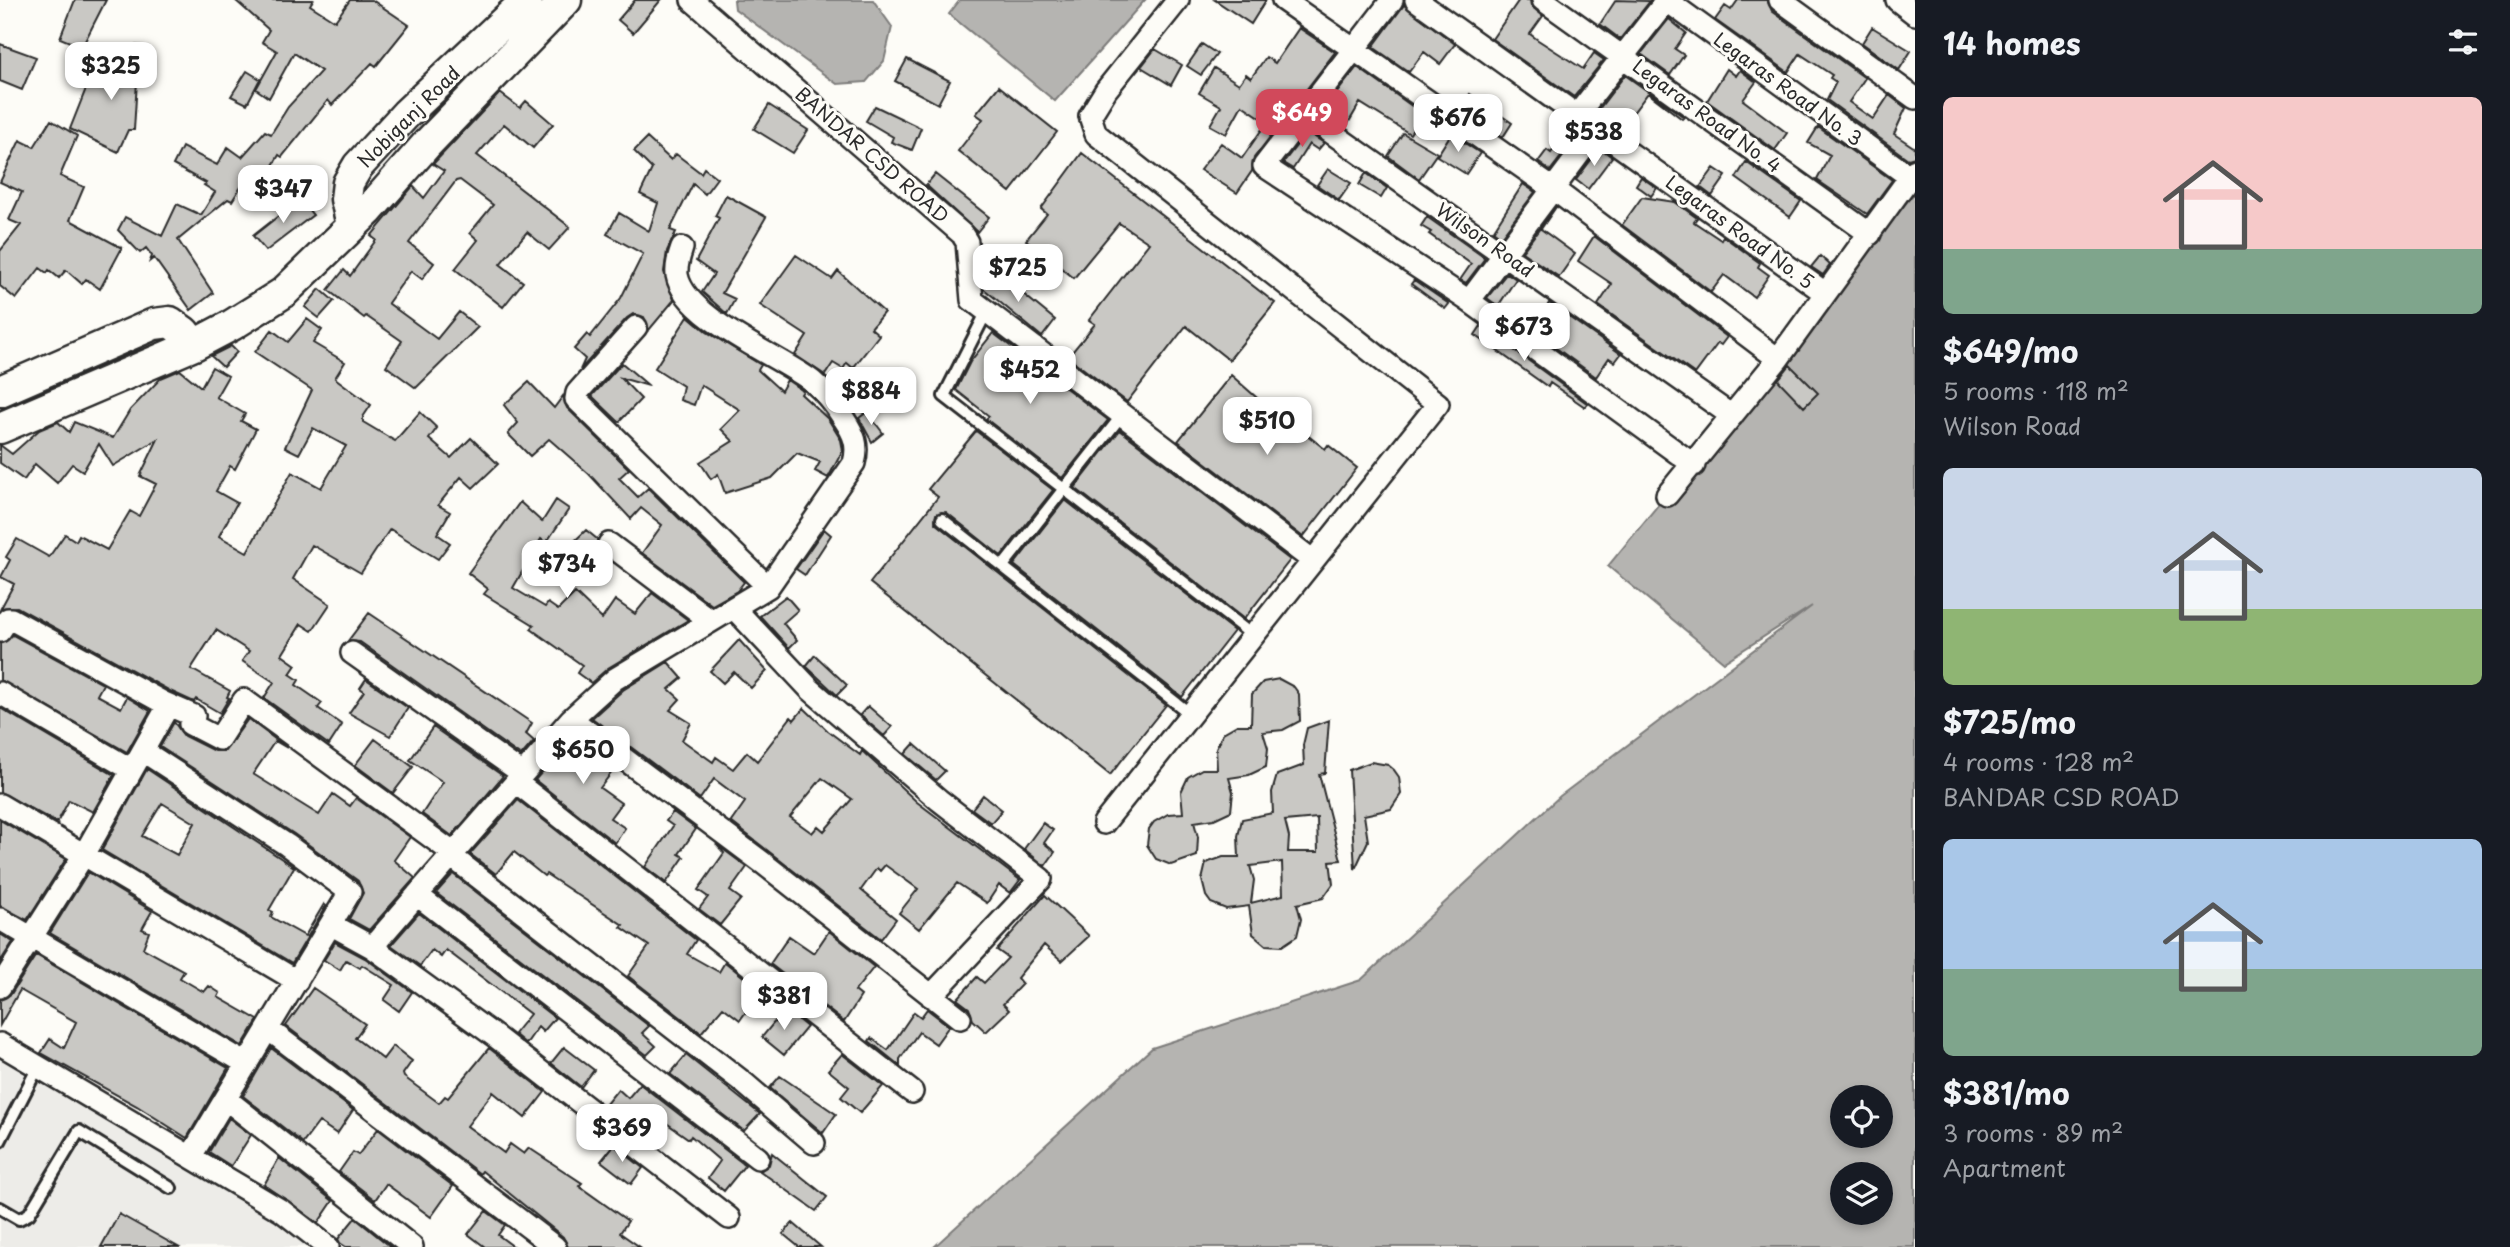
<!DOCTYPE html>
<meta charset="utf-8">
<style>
:root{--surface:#171b24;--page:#242831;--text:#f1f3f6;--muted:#9ea1a6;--accent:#d1495b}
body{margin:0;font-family:"Playpen Sans",sans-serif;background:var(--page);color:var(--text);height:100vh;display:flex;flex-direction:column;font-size:26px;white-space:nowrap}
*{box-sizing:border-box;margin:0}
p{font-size:23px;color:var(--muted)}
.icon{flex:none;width:38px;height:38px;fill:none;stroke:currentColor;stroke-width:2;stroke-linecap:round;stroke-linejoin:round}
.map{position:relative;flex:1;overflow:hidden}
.sheet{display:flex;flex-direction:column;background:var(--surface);width:595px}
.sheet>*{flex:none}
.fabs{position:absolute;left:1830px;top:1085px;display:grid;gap:14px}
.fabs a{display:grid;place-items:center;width:63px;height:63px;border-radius:50%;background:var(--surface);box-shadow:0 4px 10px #0003;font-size:35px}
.price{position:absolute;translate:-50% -60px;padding:0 16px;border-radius:14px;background:#fff;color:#222;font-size:23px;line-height:46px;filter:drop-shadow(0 2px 4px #0008)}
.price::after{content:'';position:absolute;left:50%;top:42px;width:21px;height:16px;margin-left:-10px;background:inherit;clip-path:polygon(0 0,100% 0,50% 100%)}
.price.on{background:var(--accent);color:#fff}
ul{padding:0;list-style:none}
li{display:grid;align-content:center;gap:14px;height:371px;padding:0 28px}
li span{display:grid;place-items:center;height:217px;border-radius:10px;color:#555}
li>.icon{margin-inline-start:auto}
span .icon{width:126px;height:126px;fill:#fffc;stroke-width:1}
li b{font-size:30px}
h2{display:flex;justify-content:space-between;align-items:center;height:84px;padding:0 28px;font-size:30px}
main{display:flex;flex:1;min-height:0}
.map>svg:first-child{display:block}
.built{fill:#edece8}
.water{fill:#b5b4b1;stroke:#7e7d7b;stroke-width:2;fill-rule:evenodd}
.building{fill:#c9c8c4;stroke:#2b2b2b;stroke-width:2;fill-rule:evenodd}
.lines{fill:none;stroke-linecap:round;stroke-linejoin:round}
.lane-casing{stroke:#2b2b2b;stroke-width:16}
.street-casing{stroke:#2b2b2b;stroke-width:26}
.secondary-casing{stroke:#2b2b2b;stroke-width:35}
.lane{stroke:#fdfcf7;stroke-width:10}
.street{stroke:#fdfcf7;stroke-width:21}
.secondary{stroke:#fdfcf7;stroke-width:30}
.labels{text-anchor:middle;stroke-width:6;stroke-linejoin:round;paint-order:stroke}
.street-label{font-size:19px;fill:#2b2b2b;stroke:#fdfcf7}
</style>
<main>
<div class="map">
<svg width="1915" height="1247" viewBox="0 0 1915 1247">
<rect width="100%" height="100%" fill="#fdfcf7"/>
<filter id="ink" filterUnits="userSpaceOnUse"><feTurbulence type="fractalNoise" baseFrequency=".0143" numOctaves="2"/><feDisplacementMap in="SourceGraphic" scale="14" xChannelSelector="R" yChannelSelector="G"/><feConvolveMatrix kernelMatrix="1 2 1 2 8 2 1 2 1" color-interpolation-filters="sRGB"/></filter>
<g filter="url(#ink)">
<!-- built -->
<path class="built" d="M0 1049 271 1213 319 1247H0Z"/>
<!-- water -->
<path class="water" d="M734 0H873L892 27 884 61 866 82 837 84 735 9Z
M960 0H1145L1055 101 949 14Z
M1915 192V1247H934L1152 1048 1361 980 1560 796 1812 606 1724 662 1608 566ZM1843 1097H1881V1136H1843ZM1843 1174H1881V1213H1843Z"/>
<!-- building -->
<path class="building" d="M75 0H106L82 47 60 38Z
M235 0H313L310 5 335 21 350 0H372L409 25 376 66 372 63 332 105 328 100 282 157 279 155 268 174 259 169 247 190 241 187 232 201 228 199 178 240 213 293 191 310 154 258 150 261 152 256 146 248 140 253 118 230 125 217 162 236 177 204 201 215 215 192 204 185 206 183 173 165 182 147 217 165 228 147 242 157 265 131 271 134 288 107 321 71 294 53 269 98 256 89 277 51 262 42 269 30Z
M635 0H661L633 33 618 20Z
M1215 0H1266L1251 24Z
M1519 0H1530L1531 6 1543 16 1530 34 1538 40 1583 69 1594 53 1604 60 1574 97 1492 39Z
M1616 0 1650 1 1620 39 1600 24Z
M1738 0H1767L1772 11 1865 78 1849 102 1873 119 1889 95 1906 108 1894 134 1915 148V157L1908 159 1827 100 1836 82 1830 78 1832 75 1800 54 1788 72 1715 20 1725 6 1731 10Z
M1404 5 1455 44 1440 64 1424 52 1409 72 1373 47Z
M1669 19 1686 33 1675 49 1684 55 1670 75 1641 54Z
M1872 27 1911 51 1899 70 1862 43Z
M1299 28 1335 52 1254 158 1252 171 1237 193 1200 170 1221 143 1242 158 1267 122 1242 105 1226 134 1210 125 1221 106 1199 93 1214 68 1239 84 1246 74 1251 78 1266 57 1275 63Z
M0 44 36 57 22 90 0 81Z
M1202 44 1217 54 1201 75 1187 66Z
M118 45 144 46 137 81 134 130H128L118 152 70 129 91 76 117 84Z
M1155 49 1182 65 1171 85 1141 67Z
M907 59 950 81 938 104 895 81Z
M1357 67 1423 114 1410 134 1360 103 1346 127 1323 111Z
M1727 69 1736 76 1740 70 1756 82 1743 100 1787 133 1775 150 1707 101Z
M247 71 260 79 247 104 231 96Z
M1625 75 1684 117 1682 119 1648 93 1620 130 1596 113Z
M999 86 1057 132 1010 192 958 151 983 119 976 114Z
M500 93 520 108 526 101 553 124 533 148 504 124 477 155 570 227 549 250 527 232 500 264 523 282 503 307 455 269 478 240 470 233 493 205 460 180 456 181 409 243 434 263 422 279 411 271 388 303 437 339 459 312 478 327 416 388 386 366 402 341 366 316 364 318 328 290 344 270 350 276 376 240 371 236 413 186 424 198 444 171 433 164Z
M1470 94 1512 123 1503 137 1460 108Z
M769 105 808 130 793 153 754 129Z
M875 106 921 128 912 150 891 142 893 137 866 121Z
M51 120 77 136 60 176 84 187 70 220 122 248 100 289 86 279 82 284 66 270 59 278 49 270 47 273 40 268 16 299 0 286V251L21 225 9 220 22 192 0 182 20 140 34 147Z
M1818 127 1892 180 1867 214 1817 180 1830 155 1808 143Z
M1307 132 1324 143 1318 150 1309 144 1293 169 1283 163Z
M1403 133 1437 153 1419 179 1388 156Z
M1565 133 1574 140 1550 171 1538 162 1547 150 1551 153Z
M1451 134 1480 153 1466 174 1437 156Z
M647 138 671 160 676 154 701 173 704 168 717 178 705 194 693 184 670 230 676 232 667 251 664 272 674 300 649 330 644 317 633 314 627 318 580 370 585 359 574 349 587 334 590 337 621 298 643 254 607 234 619 213 649 231 658 203 640 194 652 169 634 151Z
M1600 148 1612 157 1588 189 1576 180Z
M1082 153 1275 303 1229 360 1186 326 1127 402 1068 357 1095 324 1089 320 1149 243 1119 223 1074 278 1026 240 1047 214 1041 209Z
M1746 162 1801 201 1790 217 1736 178Z
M1714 168 1726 176 1712 196 1700 187Z
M1328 169 1351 183 1339 200 1317 185Z
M1366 173 1387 188 1381 198 1359 185Z
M935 174 989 217 977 232 926 185Z
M1641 177 1657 188 1651 196 1636 185Z
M1523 184 1535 192 1501 237 1493 231Z
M726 195 766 217 722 293 735 299 727 314 702 292 714 274 696 261 719 218 715 216Z
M1642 197 1675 202 1697 218 1694 222 1721 240 1723 236 1760 263 1758 267 1769 275 1754 297 1724 275 1711 292 1622 225Z
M300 199 313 215 266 251 253 236Z
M1556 207 1541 229 1575 254 1559 277 1522 252Z
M1427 217 1485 258 1466 283 1460 280 1471 264 1429 234 1431 232 1421 226Z
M1594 236 1727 337 1721 345 1718 343 1695 374 1598 305 1612 284 1578 261Z
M796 255 832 279 838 271 884 312 871 328 879 335 853 368 847 363 843 369 833 363 825 375 795 355 807 336 760 305Z
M1820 256 1830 265 1823 275 1811 267Z
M994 270 1055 320 1042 337 984 289V283Z
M1507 273 1516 279 1498 306 1487 298Z
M1414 280 1449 304 1445 309 1411 284Z
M320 289 334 301 319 318 305 307Z
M1549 303 1621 354 1615 362 1609 358 1596 377 1534 332Z
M688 316 707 332 761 365 758 370 781 391 787 380 803 391 801 394 828 419 841 440 843 450 828 478 815 471 820 462 797 453 772 478 725 493 718 474 711 479 700 462 733 441 721 429 740 410 701 385 694 405 680 400 683 386 655 368Z
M307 319 322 330 313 343 345 362 335 378 371 405 363 417V422L395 441 420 412 437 428 429 439 451 458 471 438 498 464 473 488 461 477 438 505 450 512 437 534 450 543 438 559 390 529 361 573 312 545 293 579 330 604 312 631 301 624 282 655 296 665 290 674 299 680 296 685 322 703 318 708 342 725 329 745 264 698 274 682 242 661 249 651 216 630 191 669 230 691 227 697 229 698 220 713 196 699 194 702 170 691 17 607 1 608 14 584 1 577 10 560 6 557 17 539 49 557 65 534 76 541 79 535 107 550 130 511 139 516 156 484 140 476 158 439 113 466 99 444 83 471 72 464 57 483 35 464 24 480 0 463V445L12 454 39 430 58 422 69 432 74 422 113 438 130 410 161 378 180 370 201 387 212 367 228 376 216 397 245 414 241 421 256 429 235 469 230 466 216 491 237 503 219 536 247 552 292 472 321 488 346 446 313 428 299 454 285 447 312 390 255 352 272 330 288 342Z
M1481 326 1588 404 1585 407 1550 383 1548 387 1475 335Z
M993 333 1108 420 1062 478 986 419 989 416 956 390 970 362Z
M231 346 237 352 223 367 211 356Z
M622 363 649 386 621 378 641 399 619 422 592 396Z
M1790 365 1818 393 1804 407 1778 380Z
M1231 375 1289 426 1292 423 1325 449 1328 445 1357 468 1303 537 1178 441Z
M529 382 554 408 563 396 567 408 629 469 619 478 638 497 648 488 744 582 737 591 712 605 642 553 662 525 641 508 631 519 589 474 549 439 530 456 508 434 518 423 504 405Z
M867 412 883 433 872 442 859 418Z
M1120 430 1290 560 1244 619 1075 488Z
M976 431 1053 490 1001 556 946 512 936 514 935 523 1166 705 1110 775 870 583 938 497 928 489Z
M556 500 569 509 546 543 541 539 513 588 545 607 548 603 558 610 575 593 602 619 615 600 635 614 652 593 688 620 608 668 591 683 577 673 582 665 531 629 534 625 484 594 488 589 468 573 520 502 542 522Z
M1065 500 1234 631 1182 697 1014 565Z
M824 529 831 535 805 575 796 569Z
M586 530 597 539 598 550 593 555 589 552 581 565 562 553Z
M786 596 798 610 783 623 797 640 789 648 760 616Z
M369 613 532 723 526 734 534 741 521 756 360 642 348 641Z
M13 635 103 684 97 695 121 708 127 697 150 711 127 752 0 680V644Z
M739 640 767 671 751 688 734 672 723 683 710 671Z
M815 655 847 685 837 695 806 666Z
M668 662 682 678 669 689 680 699 670 710 691 723 682 740 713 762 716 757 733 769 747 752 757 761 791 717 794 720 804 708 828 731 860 755 862 751 917 802 1020 880 1010 893 999 885 987 903 957 883 919 929 899 913 918 889 885 865 880 871 877 868 861 890 896 919 881 939 731 822 745 802 714 779 700 799 592 718 623 690ZM822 778 852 799 824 831 818 826 812 833 790 817Z
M366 679 408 708 390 736 349 713 364 691 360 688Z
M1279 679 1294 687 1299 694 1300 721 1283 730 1263 732 1268 748 1266 767 1249 775 1229 778 1233 792 1231 811 1214 819 1194 822 1198 837 1197 856 1171 865 1156 859 1147 845 1149 829 1154 822 1168 814 1183 813 1181 792 1188 777 1202 769H1217L1216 748 1223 733 1237 725H1251L1252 694 1263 682Z
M868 706 892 727 884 736 860 715Z
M0 708 114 775 93 812 69 800 57 823 0 792Z
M248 719 287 748 275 741 253 774 319 815 333 794 350 806 356 798 410 837 394 860 415 878 369 930 349 919 363 893 358 881 294 834 160 747 174 722 184 736 214 751H225Z
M1329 720 1325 773 1319 774 1341 860 1330 861 1333 884 1323 898 1297 904 1301 919 1297 936 1282 946 1266 945 1253 934 1249 906 1226 909 1211 903 1206 896 1202 880 1206 863 1223 857H1239L1238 836 1242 819 1273 813 1272 792 1277 775 1304 765 1303 745 1307 728ZM1317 818 1318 852H1288L1289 837 1285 821ZM1282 862 1283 895 1251 903 1254 880 1250 866Z
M433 727 503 776 452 836 422 814 443 782 410 760Z
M573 737 615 768 600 788 621 803 610 818 625 828 615 843 535 780Z
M375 739 413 767 393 793 355 765Z
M914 744 945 771 936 780 905 754Z
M1371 762 1388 765 1394 770 1399 777 1401 794 1391 809 1364 815 1368 841 1355 869 1349 770Z
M147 769 294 867 269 910 273 912 271 917 305 936 324 904 326 906 292 963 102 850ZM162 803 195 823 177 855 142 836Z
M983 795 1002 810 991 823 972 809Z
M518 800 696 940 687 954 719 972 725 962 761 991 740 1020 723 1007 701 1033 628 976 649 946 621 927 623 925 546 874 544 876 514 852 496 874 470 854Z
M673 812 696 829 679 854 684 857 666 883 645 867 673 826 666 821Z
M0 820 66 859 27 920 0 906Z
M1043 823 1053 830 1044 843 1055 852 1045 866 1024 849Z
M716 844 747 867 730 891 741 899 720 925 699 909 708 897 698 890 724 853Z
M88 872 152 911 142 929 149 932 143 948 184 971 180 978 204 992 209 986 220 993 218 997 258 1020 242 1046 50 933Z
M453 874 649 1026 642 1033 656 1046 647 1055 436 893Z
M1045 895 1089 936 1062 961 1044 945 1017 978 1022 984 1003 1004 1009 1010 986 1032 973 1020 969 1008 957 999 977 977 984 983 1008 958 997 950Z
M419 913 555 1018 543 1032 538 1027 526 1044 514 1034 530 1014 446 950 441 957 432 950 420 966 391 945Z
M829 931 874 967 855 991 861 996 844 1022 770 964 789 936 814 953Z
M0 934 13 942 0 962Z
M335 942 365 958 412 992 399 1011 384 1000 394 985 362 965 360 968 346 960 340 970 324 960Z
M36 955 228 1068 187 1138 137 1106 41 1053 50 1039 64 1048 76 1022 20 990 0 1025V1000L11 994Z
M313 988 365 1024 355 1038 383 1059 393 1046 412 1061 403 1074 404 1077 439 1103 445 1096 448 1098 489 1048 545 1092 525 1118 493 1092 467 1126 504 1153 510 1144 524 1154 529 1148 582 1183 579 1186 628 1221 620 1233 640 1247H568L563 1237 482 1171 480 1174 286 1026Z
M785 1009 807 1027 784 1055 762 1037Z
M927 1009 949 1026 936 1044 919 1032 900 1059V1066L869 1041 871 1038 888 1050 914 1012 921 1017Z
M564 1047 594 1070 581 1087 551 1063Z
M271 1048 353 1110 337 1134 319 1122 303 1143 243 1096Z
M842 1054 883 1086 860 1113 841 1097 849 1087 828 1070Z
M686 1055 760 1114 744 1131 670 1074Z
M780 1076 836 1114 823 1133 770 1088Z
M640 1084 745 1165 724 1191 708 1178 720 1161 691 1136 689 1139 662 1120 648 1139 605 1105 618 1089 628 1098Z
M229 1118 251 1135 231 1166 209 1152Z
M378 1129 453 1186 431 1217 386 1184 375 1200 339 1172 353 1152 358 1155Z
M614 1145 643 1168 631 1184 601 1161Z
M772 1153 827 1197 816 1211 760 1171 769 1165Z
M279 1158 333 1201 318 1223 264 1185Z
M486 1211 505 1225 498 1235 514 1247H485L468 1234Z
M119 1214 178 1247H101Z
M355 1218 391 1247H346L340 1243 338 1239Z
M793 1223 821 1247H799L783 1234Z"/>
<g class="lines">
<defs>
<path id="lane" d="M987 311 944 396 1252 635
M942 519 1189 713
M1003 566 1122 415
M0 1141 39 1065
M0 1208 19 1219 29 1214 79 1131 171 1188"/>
<path id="street" d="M692 0 962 234 967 242 972 300 1312 560
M1283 0 1552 188 1778 359
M1392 0 1264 166 1469 301 1694 465
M1416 0 1825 293
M1543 0 1870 234
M1666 0 1910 177
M1780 0 1915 98
M1897 0 1915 14
M1305 114 1732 416
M1577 115 1667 0
M682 248C679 257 676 265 677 275 685 319 780 356 813 382 825 392 836 406 844 419 854 434 859 445 854 463L768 587 615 679 571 719 417 895 758 1158
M1469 301 1598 129
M636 327 577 393 576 399 768 587
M1667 495 1778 359 1915 170
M609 544 711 621
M734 608 810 689 939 800 1041 879 931 996
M0 631 8 619H11L164 703 167 708 85 853 0 987
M352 653 523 774
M0 693 132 770
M164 703 194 716 190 724 219 739 244 700 453 853
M571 719 763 863 960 1018
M143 751 287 845 350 892 191 1156
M516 782 912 1092
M0 805 297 981
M1104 823 1438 404 1096 134 1090 116 1106 90 1178 0
M451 856 744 1083 814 1143
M417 895 372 947 496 1037 729 1218
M0 919 247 1064
M332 925 372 947
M268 1029 555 1247
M0 1044 282 1211 328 1247
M226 1099 412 1247"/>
<path id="secondary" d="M352 225 346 199 348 183 358 166 406 114 527 0
M0 391 154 324 170 322 184 332 194 345
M0 428 194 345 232 325 283 293 368 211 427 144 566 0"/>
</defs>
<!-- lane casing -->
<use href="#lane" class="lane-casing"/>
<!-- street casing -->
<use href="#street" class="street-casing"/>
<!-- secondary casing -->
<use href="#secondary" class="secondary-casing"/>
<!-- lane -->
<use href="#lane" class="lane"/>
<!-- street -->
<use href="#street" class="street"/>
<!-- secondary -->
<use href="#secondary" class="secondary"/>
</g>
</g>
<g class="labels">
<!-- street labels -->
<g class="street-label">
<text transform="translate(1788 89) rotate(36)" y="7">Legaras Road No. 3</text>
<text transform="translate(1707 116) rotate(36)" y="7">Legaras Road No. 4</text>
<text transform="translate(409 117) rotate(-45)" y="7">Nobiganj Road</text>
<text transform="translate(872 155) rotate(41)" y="7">BANDAR CSD ROAD</text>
<text transform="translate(1740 232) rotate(36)" y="7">Legaras Road No. 5</text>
<text transform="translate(1485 240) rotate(35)" y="7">Wilson Road</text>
</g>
</g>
</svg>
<div class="fabs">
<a><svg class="icon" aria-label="locate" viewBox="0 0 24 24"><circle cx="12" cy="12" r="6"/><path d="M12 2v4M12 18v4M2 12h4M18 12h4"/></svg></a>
<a><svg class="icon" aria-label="layers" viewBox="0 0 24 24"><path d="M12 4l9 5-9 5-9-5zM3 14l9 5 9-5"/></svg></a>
</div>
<b class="price" style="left:111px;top:102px">$325</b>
<b class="price on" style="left:1302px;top:149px">$649</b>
<b class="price" style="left:1458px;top:154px">$676</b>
<b class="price" style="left:1594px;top:168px">$538</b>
<b class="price" style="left:283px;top:225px">$347</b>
<b class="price" style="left:1018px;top:304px">$725</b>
<b class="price" style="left:1524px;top:363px">$673</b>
<b class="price" style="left:1030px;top:406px">$452</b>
<b class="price" style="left:871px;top:427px">$884</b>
<b class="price" style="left:1267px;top:457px">$510</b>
<b class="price" style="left:567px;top:600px">$734</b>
<b class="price" style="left:583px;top:786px">$650</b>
<b class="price" style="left:784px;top:1032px">$381</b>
<b class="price" style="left:622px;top:1164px">$369</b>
</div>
<section class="sheet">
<h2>14 homes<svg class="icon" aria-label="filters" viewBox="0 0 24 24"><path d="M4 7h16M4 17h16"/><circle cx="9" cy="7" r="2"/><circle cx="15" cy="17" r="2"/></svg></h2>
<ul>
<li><span style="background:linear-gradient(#f6c9c9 70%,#7fa58c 0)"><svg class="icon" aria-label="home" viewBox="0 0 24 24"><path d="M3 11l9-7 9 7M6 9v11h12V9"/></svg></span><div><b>$649/mo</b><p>5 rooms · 118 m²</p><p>Wilson Road</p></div></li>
<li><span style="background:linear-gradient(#c9d6e8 65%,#8fb573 0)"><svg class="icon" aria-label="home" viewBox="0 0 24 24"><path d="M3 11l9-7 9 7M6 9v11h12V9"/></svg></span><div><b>$725/mo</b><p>4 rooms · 128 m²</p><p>BANDAR CSD ROAD</p></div></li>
<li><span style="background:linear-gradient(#a9c7e8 60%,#7fa58c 0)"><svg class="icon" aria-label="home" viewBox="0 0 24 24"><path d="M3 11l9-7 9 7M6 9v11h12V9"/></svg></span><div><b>$381/mo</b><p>3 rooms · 89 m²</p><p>Apartment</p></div></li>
</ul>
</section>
</main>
